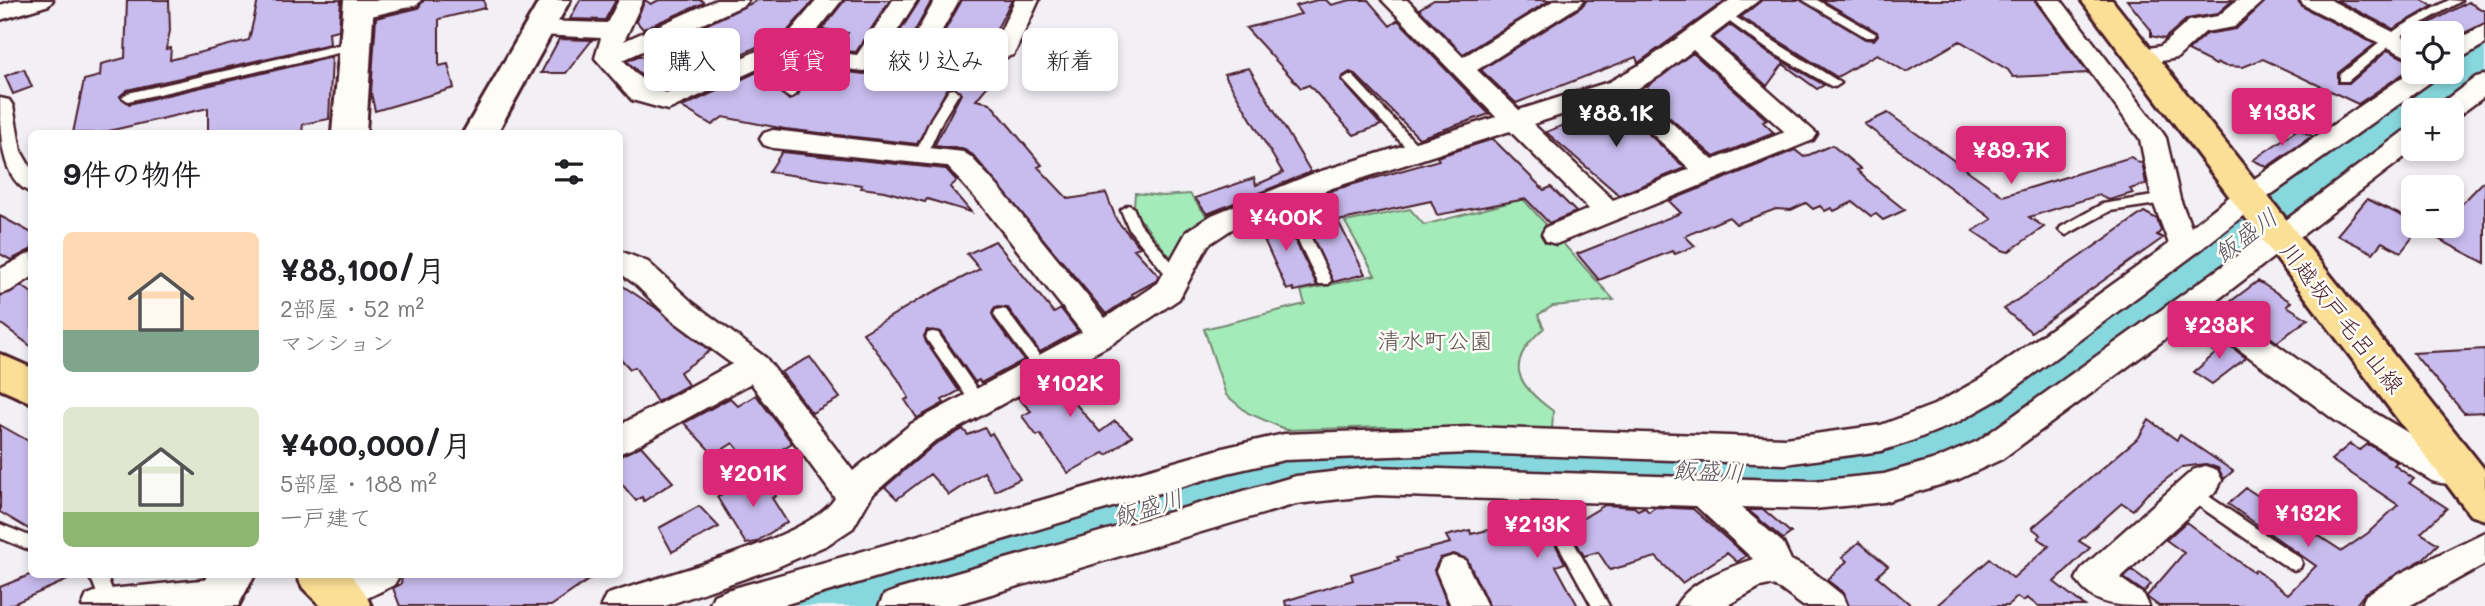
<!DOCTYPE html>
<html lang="ja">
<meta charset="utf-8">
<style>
:root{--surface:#fff;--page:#f6f6f6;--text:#202124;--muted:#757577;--accent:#db2777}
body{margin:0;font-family:Mali,"Klee One",sans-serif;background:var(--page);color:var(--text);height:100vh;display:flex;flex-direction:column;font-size:26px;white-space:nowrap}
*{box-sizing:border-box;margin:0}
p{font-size:23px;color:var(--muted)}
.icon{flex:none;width:38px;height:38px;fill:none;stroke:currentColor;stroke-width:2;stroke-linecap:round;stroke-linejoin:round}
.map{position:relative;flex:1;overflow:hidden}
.sheet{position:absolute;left:28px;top:130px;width:595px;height:448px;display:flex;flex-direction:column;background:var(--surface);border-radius:10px;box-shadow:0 4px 10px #0003}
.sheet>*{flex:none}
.guide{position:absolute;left:644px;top:28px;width:665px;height:63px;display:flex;gap:14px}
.tools{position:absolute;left:2401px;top:21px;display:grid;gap:14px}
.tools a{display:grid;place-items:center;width:63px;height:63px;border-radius:10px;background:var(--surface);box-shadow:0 4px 10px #0003;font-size:35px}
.price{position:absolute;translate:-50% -60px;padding:0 16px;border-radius:7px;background:var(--accent);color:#fff;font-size:23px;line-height:46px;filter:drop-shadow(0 2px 4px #0008)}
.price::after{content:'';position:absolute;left:50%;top:42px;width:21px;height:16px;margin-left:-10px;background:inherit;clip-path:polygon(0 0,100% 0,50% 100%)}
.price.selected{background:#222;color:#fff}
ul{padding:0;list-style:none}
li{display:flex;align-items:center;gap:21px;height:175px;padding:0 35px}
li span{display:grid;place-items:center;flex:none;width:196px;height:140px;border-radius:10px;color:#555}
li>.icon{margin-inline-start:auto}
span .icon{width:84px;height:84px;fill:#fffc;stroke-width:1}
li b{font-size:30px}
h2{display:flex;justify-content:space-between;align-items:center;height:84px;padding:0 35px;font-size:30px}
.tag{padding:0 24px;border-radius:10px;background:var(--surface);box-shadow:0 4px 10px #0003;font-size:24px;line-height:63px}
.tag.selected{background:var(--accent);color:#fff}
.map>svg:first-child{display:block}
.green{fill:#a3ecba;stroke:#768672;stroke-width:2}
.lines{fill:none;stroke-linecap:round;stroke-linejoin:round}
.river{fill:#87d8de;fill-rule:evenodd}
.building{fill:#c8bcee;stroke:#4a1f2b;stroke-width:2}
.lane-casing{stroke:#4a1f2b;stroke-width:5}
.street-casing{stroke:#4a1f2b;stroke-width:5}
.secondary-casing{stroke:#4a1f2b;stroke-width:6}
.primary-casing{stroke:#4a1f2b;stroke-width:6}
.lane{fill:#fdfcf7;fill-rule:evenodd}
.street{fill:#fdfcf7;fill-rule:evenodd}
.secondary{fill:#fdfcf7;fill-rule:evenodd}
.primary{fill:#fadf96;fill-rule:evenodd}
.labels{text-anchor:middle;stroke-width:5;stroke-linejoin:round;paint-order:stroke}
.street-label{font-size:23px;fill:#4a1f2b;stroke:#fdfcf7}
.park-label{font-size:23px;fill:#60524f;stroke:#fdfcf7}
.water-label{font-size:24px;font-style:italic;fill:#5c5661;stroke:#fdfcf7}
</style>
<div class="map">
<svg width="2485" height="606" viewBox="0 0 2485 606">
<rect width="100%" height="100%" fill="#f2eff5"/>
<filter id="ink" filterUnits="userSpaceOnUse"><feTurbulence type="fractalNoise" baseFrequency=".0143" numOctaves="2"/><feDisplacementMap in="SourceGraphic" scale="14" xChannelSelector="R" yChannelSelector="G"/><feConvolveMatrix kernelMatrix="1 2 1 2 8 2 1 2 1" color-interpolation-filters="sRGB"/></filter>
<g filter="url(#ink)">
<!-- green -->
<path class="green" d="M1135 193 1163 196 1190 194 1211 222 1175 263 1136 214 1134 206Z
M1523 199 1614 300 1553 306 1538 315 1544 328C1503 363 1516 384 1553 411L1552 432 1383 427 1287 430 1248 413 1226 395 1204 329 1305 304 1301 291 1375 275 1345 222 1410 209 1424 225Z"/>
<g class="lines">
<!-- river -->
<path class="river" d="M2485 47V77L2441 110H2413V131L2204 286 2063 397 1992 447 1922 475 1879 487 1768 496H1705L1391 475 1323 482 1267 494 1060 560 905 606H796L804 589 823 582 1060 516 1267 452 1323 440 1391 435 1705 454H1768L1879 445 1914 436 1958 419 2029 371 2172 262 2442 72H2452V65L2471 51Z"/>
</g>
<!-- building -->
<path class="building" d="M127 0H169L170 31 166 49 171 48 170 60 249 40 258 0H341L339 30 329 32 330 44 127 90 120 96 129 104 332 57 329 119 303 124 302 133H208V108L100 133H73L84 80 100 76 101 64 125 58Z
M424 0H484L485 8 439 19V66L448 64 454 88 375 111 371 93 376 18 418 8Z
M580 0H616L605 20 570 19Z
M645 0 651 4 659 0H701L704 3 643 29 636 21Z
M758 0H814L786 33 666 90 648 75 643 77 627 61 638 56H668L659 47Z
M845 0H890L856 52 844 51 842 42 848 33 822 29Z
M920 0H932L911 38 914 45 994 59 981 81 990 83 976 100 990 103 1042 165 1038 167 1068 199 1106 193 1117 221 1140 247 1134 249 1159 276 1156 281 1132 294 1133 296 1106 314 973 155 963 149 934 146 961 94 954 87 947 89 917 144 785 129 723 117 712 125 682 107 783 60 794 68 782 93 789 100 798 95 809 73 819 76 823 69 864 74 874 72Z
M962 0H1012L992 38 944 32Z
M1317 0H1326L1331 5 1351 0H1368L1390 26 1398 20 1489 114 1419 138 1355 74 1350 72 1342 77 1341 80 1381 125 1354 135 1309 85 1301 88 1246 28 1301 14 1295 6Z
M1434 0H1550L1463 54 1419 9Z
M1587 0H1726L1638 63 1636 57 1516 103 1481 70 1581 7Z
M1762 0H1801L1865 39 1874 40 1878 35 1877 32 1822 0H2034L2088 73 2013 77 2008 70 1960 41 1906 72 1877 54 1837 77 1741 17Z
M2127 0H2233L2217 14 2187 19 2164 39 2151 36V30Z
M2267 0H2297L2303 7 2375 44 2338 73V83H2350L2388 50 2413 63V67L2358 104 2263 59 2243 67 2225 66 2218 63 2216 65 2188 51 2206 34 2236 29Z
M2336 0H2422L2433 6 2393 29Z
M2468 2 2485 11V23L2452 39V33H2413V39L2406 36Z
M1730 25 1768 53 1824 85 1817 89 1783 64 1767 86 1713 38Z
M559 39 592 40 566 73H541Z
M1693 53 1767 120 1763 122 1774 133 1714 157 1643 94 1649 91 1647 86Z
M1249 68 1311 172 1207 214 1195 198 1254 178 1256 185 1283 173 1224 74Z
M24 69 32 87 13 94 5 76Z
M1617 104 1685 168 1619 195 1546 132Z
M1888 113 2003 196 2131 157 2139 163 2142 162 2146 184 2130 189 2133 193 2109 200 2099 195 2029 217 2044 227 2008 252 2002 250 1973 231 1992 219 1864 124Z
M2298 129 2312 136 2267 167 2253 160Z
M1493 139 1544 190 1551 187 1576 212 1549 223 1526 199 1437 215 1431 201 1338 221 1365 274 1333 282 1298 205 1333 190 1439 160 1437 157Z
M1832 145 1861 169 1857 170 1866 179 1905 210 1883 220 1876 214 1871 216 1853 202 1834 211 1831 208 1825 211 1820 206 1813 209 1806 203 1791 210 1776 209 1736 224 1729 217 1685 236 1695 246 1675 254 1672 251 1599 280 1577 254 1681 213 1669 201 1795 150 1804 157Z
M782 152 946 169 957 181 950 187 971 212 927 199 925 202 884 191 861 188 862 185 769 172Z
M2485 180V263L2419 229 2401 252 2382 242 2373 253 2337 235 2367 199 2413 221V226H2452V214Z
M1281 212 1315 281 1317 286 1294 291 1293 288 1287 290 1256 222Z
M2144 212 2157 219 2161 231 2157 235 2163 238 2031 332 2004 309Z
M0 216 32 233V249L11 260 0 254Z
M995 241 1054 313 1061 309 1078 331 1040 352 1008 308 995 307 992 313 994 319 1024 360 981 383 979 380 975 382 940 332 927 330 924 336 926 342 959 391 942 400 944 403 917 418 905 400 909 398 898 379 863 333 922 298 980 269 967 254Z
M2258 281 2291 302 2287 306 2308 319 2277 342 2226 305Z
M620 284 656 308 710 351 680 372 688 385 657 402 635 367 630 369 620 358Z
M22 286 32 293V347L0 323V296Z
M2218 337 2246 358 2212 384 2194 372 2216 353 2206 347Z
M2485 349V412L2464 413 2413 353Z
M810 357 840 398 812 413 781 372Z
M1084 362 1098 376 1099 386 1073 401 1100 432 1115 421 1132 436 1107 455 1104 453 1068 473 1040 434 1037 436 1022 416 1031 411 1018 398Z
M756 395 792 443 753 467 733 443 714 455 684 423 730 398 738 406Z
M2149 420 2177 440 2180 435 2233 471 2224 479 2218 468 2206 464 2182 467 2146 495 2133 510 2122 503 2079 541 2090 548 2054 582 2085 606H2038L2027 598 2023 601 2017 597 2008 606H1936L1990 559 2013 578 2049 546 2038 538 2041 535 2032 528 2139 437Z
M0 425 32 443V531L0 512Z
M985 428 989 435 992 433 1020 479 995 491 984 472 949 495 930 474 897 499 885 487 935 444 963 429 968 435Z
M2350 444 2360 450 2368 444 2397 462 2394 465 2414 479 2409 483 2447 508 2421 533 2438 544 2423 559 2365 593 2355 606H2159L2148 598 2147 596 2184 553 2166 540 2186 522 2253 572 2256 570 2288 594 2316 566 2228 504 2246 488 2342 551 2368 533 2398 505 2331 460Z
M641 446 673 482 644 501 642 497 636 501 620 482V456Z
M762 473 776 496 772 498 787 522 756 542 746 544 717 497Z
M1605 505 1634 507 1638 510 1644 507 1649 512 1655 507 1693 509 1746 556 1737 562 1727 553 1682 583 1656 557 1610 570 1598 552 1584 556 1570 531 1561 528 1554 531 1552 538 1565 563 1556 566 1578 606H1489L1467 559 1454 554 1440 558 1434 570 1448 606H1286L1285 601 1353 580 1351 574 1399 560 1397 557 1450 543 1446 536 1470 530 1471 534 1488 530 1534 518 1542 532 1583 518Z
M699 506 719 527 672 552 659 528Z
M1748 510H1764L1791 533 1783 539Z
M1859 542 1888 566 1877 576 1912 606H1849L1844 593 1827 580 1847 561 1842 557Z
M2132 570 2151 584 2144 592 2124 578Z
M32 574H81L8 606H0V587Z
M402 574H597L551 606H400L393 588 401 584Z"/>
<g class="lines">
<defs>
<path id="lane" d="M1803 0H1817L1876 34 1874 37H1866Z
M2449 0 2461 1 2405 33 2348 81H2340V75L2397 29Z
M1724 10 1841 83 1835 87 1831 86 1770 51 1720 15V11Z
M794 39 817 50 796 94 790 98 784 94 804 52 788 43Z
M356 41 362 45 360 48 128 101 122 97 128 93Z
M1349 75 1353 76 1422 150 1424 153 1422 156H1414L1345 82 1343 79Z
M953 89 959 93 943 119 927 154 921 158 917 157 915 154 931 119 949 90Z
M1284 191 1291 196 1331 280 1329 284H1319L1317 280 1277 196Z
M2166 194 2171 196 2173 199 2171 202 2110 211 2066 235 2059 230 2061 227 2102 204Z
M1128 205 1133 207 1140 224 1181 273 1183 277 1181 281H1171L1129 229 1121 210Z
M1001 309 1006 310 1046 364 1048 368 1046 372H1036L996 318 994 314 996 310Z
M933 332 938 333 983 398 985 402 983 406H973L928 341 926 337 928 333Z
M2192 485 2300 558 2302 563 2300 568 2294 570 2288 568 2186 497 2184 492 2186 487Z
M0 524 32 537V551L0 538Z
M1562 530 1568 532 1609 606H1592L1554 537 1556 532Z
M86 574H106L118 606H102L93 583Z"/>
<path id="street" d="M16 0H53L49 5 0 20V5Z
M379 0H421L417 5 359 19 350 17 347 12 350 7Z
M619 0H643L624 41 716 0H748L744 5 623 60 650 88 666 93 785 38 817 0H842L817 31C831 36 842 37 841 53L857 55 893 0H917L873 69 864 71 819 66 815 60 816 48 806 44 803 48 668 110 632 100 595 58 601 38 539 35 530 33 527 28 530 23 539 21 607 23Z
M935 0H959L940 34 996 41 1015 0H1039L1016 50 1013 55 1004 58 916 44 913 39Z
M1382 0H1407L1463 57 1555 0H1584L1580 5 1477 70 1519 110 1609 82 1643 63 1730 0H1759L1709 38 1817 134 1813 140 1556 244 1546 241 1542 234 1546 227 1589 209 1510 131 1332 188 1232 229 1208 245 1179 299 1113 343 933 442 872 495 853 528 827 545 775 568 665 606H601L606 595C655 577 811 539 835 498L751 383 631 449 620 453V425L732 364 671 319 635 284 620 273V251L648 262 693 303 766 358 853 471 911 424 1082 332 981 204 947 166 773 148 764 145 760 139 764 133 773 130 963 152 971 157 1001 190 1105 318 1158 283 1187 231 1212 215 1312 174 1496 117ZM1693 50 1785 132 1713 160 1635 90 1661 75ZM1614 98 1690 169 1613 200 1533 124Z
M2037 0H2061L2162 132 2166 138 2180 199 2191 227 2238 190 2413 70 2440 72 2436 78 2258 204 2195 254 2004 396 1956 423 1909 442 1881 451 1785 464 1470 453 1284 460 1227 473 780 606H709L714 595 727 590 1227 447 1284 434 1470 427 1785 438 1881 425 1934 405 1982 378 2169 244 2152 199 2140 139Z
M2237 0H2264L2234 27 2205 32 2177 58 2140 65 2131 63 2128 57 2131 51 2161 46 2189 21 2218 16Z
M2300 0H2330L2413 42V60L2304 5Z
M2485 25V44L2461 58 2452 61V42Z
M2485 75V96L2458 116 2452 118V110H2436L2440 104 2476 77Z
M0 98 9 100 13 106 21 151 32 170V193C0 181 0 132 0 98Z
M2413 128 2415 149 2216 301 2358 403 2449 457 2459 456 2471 460 2475 470 2471 480C2457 484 2446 485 2432 481L2336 421 2195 317 2002 459 1959 479 1884 502 1814 509 1741 507 1783 543 1791 560 1812 571 1842 595 1847 606H1803L1780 589 1770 585 1760 587 1726 606H1676C1688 582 1728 568 1753 559L1696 506 1376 495 1296 504 951 606H879L884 595 897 590 1296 476 1376 467 1814 481 1884 474 1939 458 1978 441 2270 232 2404 131Z
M32 252V277L10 291 0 294V269Z
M2205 466 2217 470 2222 480 2217 490 2120 578 2144 595 2149 606C2118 606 2092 606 2076 579L2082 568 2193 470Z
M2485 532V564L2409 606H2361L2366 595 2401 573Z
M1453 556 1465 560 1487 606H1451L1436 571 1441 560Z
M347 574H400L394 585 353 605H327L322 594 327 583Z
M221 578 234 583 239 594 234 605 82 606 87 595 100 590Z"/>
<path id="secondary" d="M344 0H374L366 133H332Z
M540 0H570L497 133H463Z
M208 574H255L238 606H191Z"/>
<path id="primary" d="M2081 0H2112L2485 470V520L2470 515Z
M0 354 32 368V403L0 389Z
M296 574H350L364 591 371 606H321L303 588Z"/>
</defs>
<!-- lane casing -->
<use href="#lane" class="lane-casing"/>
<!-- street casing -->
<use href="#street" class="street-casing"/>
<!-- secondary casing -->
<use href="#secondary" class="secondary-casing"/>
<!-- primary casing -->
<use href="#primary" class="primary-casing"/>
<!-- lane -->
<use href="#lane" class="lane"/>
<!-- street -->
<use href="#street" class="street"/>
<!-- secondary -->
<use href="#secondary" class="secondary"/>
<!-- primary -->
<use href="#primary" class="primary"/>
</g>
</g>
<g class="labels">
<!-- street labels -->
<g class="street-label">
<text transform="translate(2342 318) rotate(52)" y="8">川越坂戸毛呂山線</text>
</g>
<!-- park labels -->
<g class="park-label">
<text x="1435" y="349">清水町公園</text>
</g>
<!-- water labels -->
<g class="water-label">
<text transform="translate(2246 236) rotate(-37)" y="8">飯盛川</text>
<text transform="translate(1708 472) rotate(3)" y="8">飯盛川</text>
<text transform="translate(1148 508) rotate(-17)" y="8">飯盛川</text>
</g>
</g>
</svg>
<div class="tools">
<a><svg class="icon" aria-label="locate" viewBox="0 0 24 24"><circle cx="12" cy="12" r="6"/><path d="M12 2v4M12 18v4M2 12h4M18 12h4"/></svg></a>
<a>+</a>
<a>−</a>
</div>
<b class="price" style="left:2282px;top:148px">¥138K</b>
<b class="price selected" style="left:1616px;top:149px">¥88.1K</b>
<b class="price" style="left:2011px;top:186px">¥89.7K</b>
<b class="price" style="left:1286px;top:253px">¥400K</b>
<b class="price" style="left:2219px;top:361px">¥238K</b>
<b class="price" style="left:1070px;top:419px">¥102K</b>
<b class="price" style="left:753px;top:509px">¥201K</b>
<b class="price" style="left:2308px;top:549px">¥132K</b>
<b class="price" style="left:1537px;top:560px">¥213K</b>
<div class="guide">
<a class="tag">購入</a>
<a class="tag selected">賃貸</a>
<a class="tag">絞り込み</a>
<a class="tag">新着</a>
</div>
<section class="sheet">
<h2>9件の物件<svg class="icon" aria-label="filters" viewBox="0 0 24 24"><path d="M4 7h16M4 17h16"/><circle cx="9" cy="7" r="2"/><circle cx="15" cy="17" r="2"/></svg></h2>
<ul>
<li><span style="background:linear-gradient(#ffd9b3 70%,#7fa58c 0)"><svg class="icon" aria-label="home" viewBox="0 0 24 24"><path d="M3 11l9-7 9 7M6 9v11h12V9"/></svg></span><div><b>¥88,100/月</b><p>2部屋 · 52 m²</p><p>マンション</p></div></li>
<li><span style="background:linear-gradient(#dfe7d0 75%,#8fb573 0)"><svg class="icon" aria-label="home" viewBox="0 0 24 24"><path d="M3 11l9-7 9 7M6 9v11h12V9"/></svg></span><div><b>¥400,000/月</b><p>5部屋 · 188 m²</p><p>一戸建て</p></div></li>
</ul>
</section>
</div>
